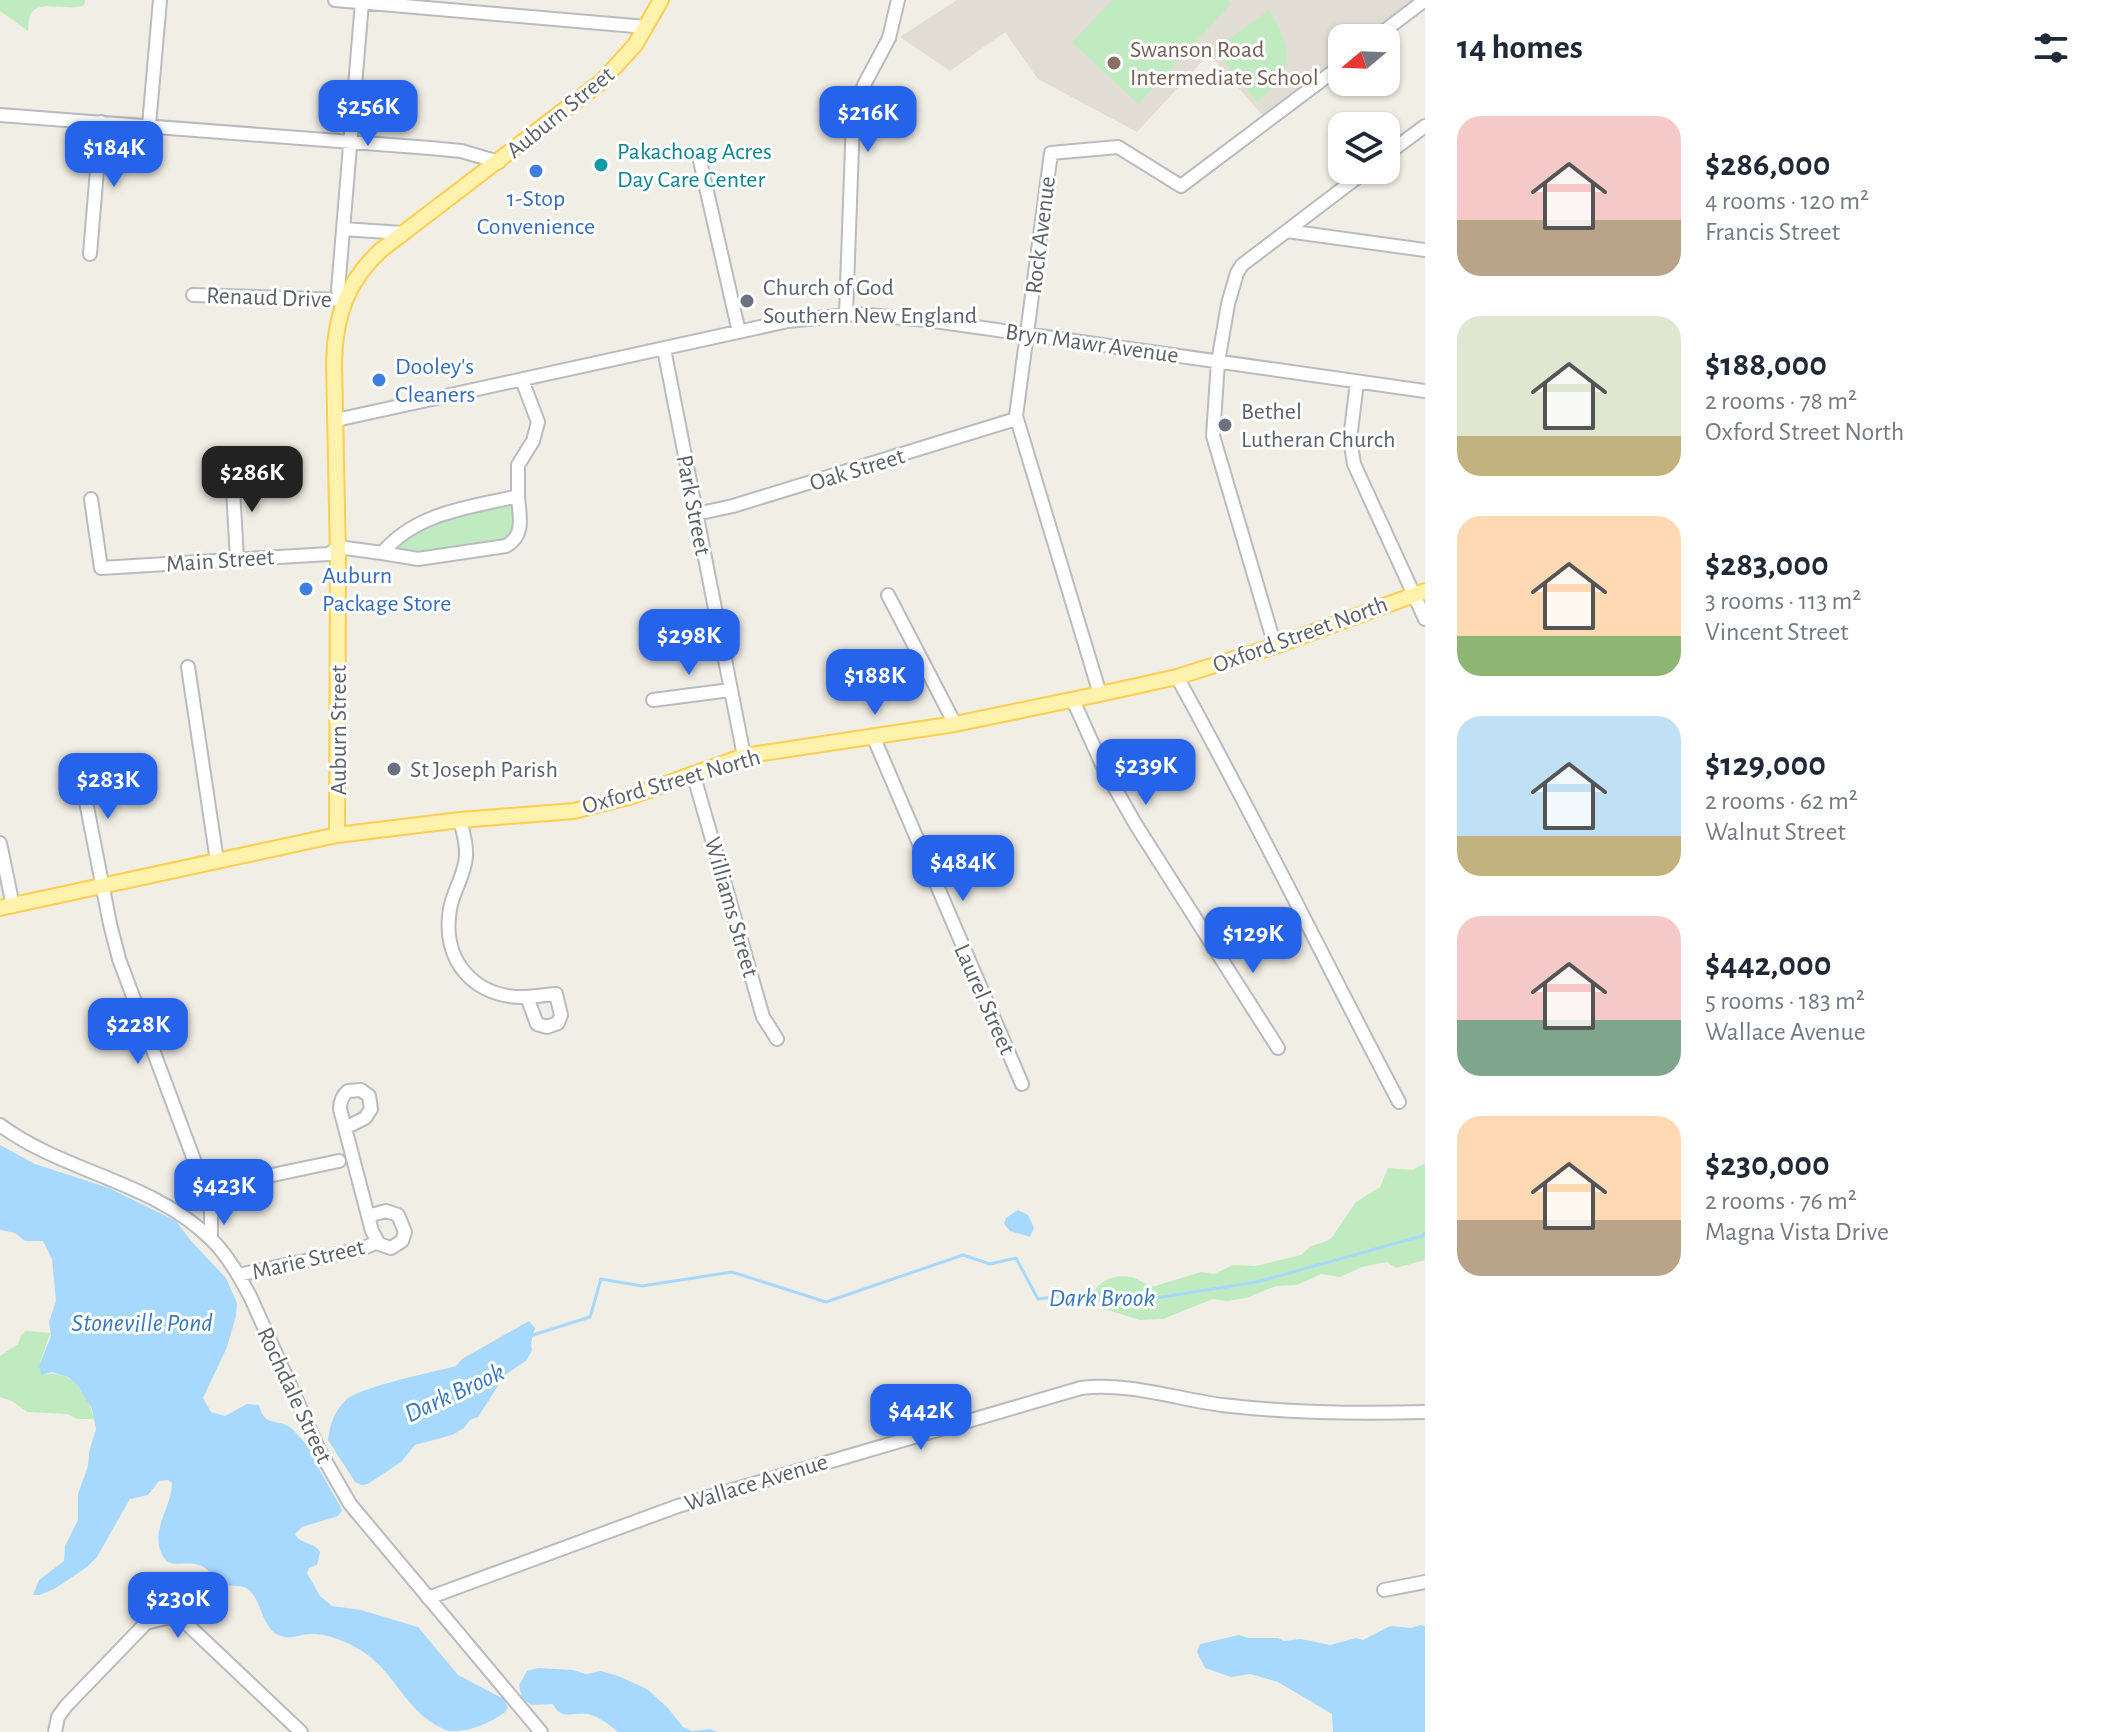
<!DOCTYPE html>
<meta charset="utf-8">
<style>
:root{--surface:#fff;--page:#f6f6f7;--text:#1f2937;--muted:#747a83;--accent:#2563eb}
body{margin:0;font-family:"Alegreya Sans",sans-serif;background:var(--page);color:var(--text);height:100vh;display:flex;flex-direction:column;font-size:30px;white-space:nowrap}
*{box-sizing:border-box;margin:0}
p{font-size:26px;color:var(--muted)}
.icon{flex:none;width:44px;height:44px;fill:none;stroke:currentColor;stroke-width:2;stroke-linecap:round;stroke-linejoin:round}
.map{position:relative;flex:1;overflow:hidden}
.panel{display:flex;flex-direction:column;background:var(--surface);width:680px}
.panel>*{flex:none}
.needle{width:52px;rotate:251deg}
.controls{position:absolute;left:1328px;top:24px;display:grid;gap:16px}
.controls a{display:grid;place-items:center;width:72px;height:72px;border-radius:16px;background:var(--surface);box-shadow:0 2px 6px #0004;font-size:40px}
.price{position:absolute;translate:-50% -68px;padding:0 18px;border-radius:16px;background:var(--accent);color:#fff;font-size:26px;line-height:52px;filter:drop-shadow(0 2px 4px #0008)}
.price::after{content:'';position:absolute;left:50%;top:48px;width:24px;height:18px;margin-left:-12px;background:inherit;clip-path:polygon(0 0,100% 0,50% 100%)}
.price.current{background:#222;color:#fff}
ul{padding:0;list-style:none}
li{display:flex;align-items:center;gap:24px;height:200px;padding:0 32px}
li span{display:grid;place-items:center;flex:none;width:224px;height:160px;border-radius:24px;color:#555}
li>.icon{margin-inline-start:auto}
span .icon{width:96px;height:96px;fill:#fffc;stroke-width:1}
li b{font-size:34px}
h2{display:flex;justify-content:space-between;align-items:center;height:96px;padding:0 32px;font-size:34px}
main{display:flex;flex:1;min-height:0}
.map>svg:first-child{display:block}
.education{fill:#e1ddd4}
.green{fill:#c0eac0}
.water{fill:#a7d9ff}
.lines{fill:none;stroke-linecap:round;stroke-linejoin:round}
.stream{stroke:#a7d9ff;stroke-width:3}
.minor-casing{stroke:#b8bbc0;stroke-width:16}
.major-casing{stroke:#ffce51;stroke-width:18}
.minor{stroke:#fff;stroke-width:12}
.major{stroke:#fff2ac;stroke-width:14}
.education-dot{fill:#8d6e63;stroke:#fff;stroke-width:3}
.culture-dot{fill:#0f9aa8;stroke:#fff;stroke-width:3}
.shop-dot{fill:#3f7fe0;stroke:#fff;stroke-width:3}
.worship-dot{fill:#6b7280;stroke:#fff;stroke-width:3}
.labels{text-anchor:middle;stroke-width:6;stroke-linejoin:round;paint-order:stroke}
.education-label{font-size:24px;fill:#785e54;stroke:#fff;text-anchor:start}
.street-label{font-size:24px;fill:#5d6267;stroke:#fff}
.culture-label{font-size:24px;fill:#0d838f;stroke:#fff;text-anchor:start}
.shop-label{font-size:24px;fill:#366cbe;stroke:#fff;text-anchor:start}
.worship-label{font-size:24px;fill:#5b616d;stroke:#fff;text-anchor:start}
.water-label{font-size:26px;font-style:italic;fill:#3978bc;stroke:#fff}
</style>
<main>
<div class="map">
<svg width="1425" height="1732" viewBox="0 0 1425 1732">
<rect width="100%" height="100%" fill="#f1eee5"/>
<!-- education -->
<path class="education" d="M957 0H1414L1365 38H1342V55L1263 116 1209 54 1137 132 1038 79 1005 32 950 71 900 37Z"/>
<!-- green -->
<path class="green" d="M0 0H85L84 5C69 12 43 0 32 12 28 17 29 26 28 31L0 11Z
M1112 0H1227L1231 4 1138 104 1072 42Z
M1269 10C1293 48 1296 72 1257 102L1215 50Z
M518 496 513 542 414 559 382 553 408 528Z
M1425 1163V1260L1396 1268 1387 1262 1362 1267 1340 1277 1321 1274 1297 1285 1276 1286 1246 1298 1227 1301 1213 1299 1163 1319 1140 1320 1104 1309 1093 1294C1099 1280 1115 1274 1131 1277 1140 1279 1145 1286 1155 1286L1201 1272 1214 1274 1233 1265 1256 1266 1301 1255 1311 1246 1327 1241 1332 1237 1356 1202 1380 1187 1388 1168 1413 1170Z
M26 1331 50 1333 39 1366 41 1375C70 1367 88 1393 94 1419H77L67 1414 27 1412 12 1401 0 1397V1356L18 1344 21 1335Z"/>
<!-- water -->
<path class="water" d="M0 1145 35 1164 109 1188 176 1221 191 1241 226 1278 237 1303 236 1316 227 1347 203 1398 211 1412 225 1416 247 1404 259 1405C265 1429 277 1417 291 1428 299 1435 302 1442 312 1447L319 1469 340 1506 342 1511 338 1516 302 1527 295 1534C300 1545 314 1541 320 1552L317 1565 309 1568 307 1573 320 1596 332 1606 361 1610 418 1627 458 1675 504 1699 508 1708 504 1713C487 1724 471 1732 449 1731 409 1718 397 1675 365 1653 352 1644 329 1634 314 1634 301 1633 292 1641 278 1635 262 1627 262 1602 249 1590 241 1584 234 1587 226 1585 215 1583 212 1571 202 1566 191 1561 178 1566 167 1562 145 1535 172 1509 172 1483L168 1480 159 1481 148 1495 130 1499 97 1557 87 1567 56 1588 40 1595H33L39 1580 64 1561 65 1546 78 1520V1494L88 1466 89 1452 96 1429 92 1409 78 1386 68 1377 52 1372 41 1375 39 1366 51 1336 49 1322 56 1301 52 1259 43 1241H25L15 1233 0 1230Z
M1018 1210 1028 1215 1034 1228 1030 1237 1010 1231 1004 1224 1006 1218Z
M529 1321 535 1328 531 1343 532 1350 527 1360 505 1375 478 1417 470 1420 464 1428 452 1435 415 1445 401 1462 368 1484 362 1485 355 1482 328 1440C330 1425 333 1413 345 1401 358 1387 434 1372 456 1366L462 1359Z
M1420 1625 1425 1626V1732H1333L1332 1714 1278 1682 1250 1674 1231 1677 1205 1668 1197 1652 1200 1644 1239 1635 1249 1638H1278L1284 1641 1301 1639 1330 1645 1356 1638 1363 1640 1390 1626 1411 1628Z
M538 1668 573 1670 586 1674 601 1671 618 1676 647 1689 668 1708 683 1727 692 1731 710 1729 717 1732H618C610 1725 599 1717 588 1714 573 1711 562 1722 553 1704L532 1705 522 1699 519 1685 527 1671Z"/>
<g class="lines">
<!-- stream -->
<path class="stream" d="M530 1336 590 1317 601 1279 642 1286 732 1272 826 1302 963 1255 990 1264 1016 1258 1038 1299 1087 1292 1143 1300 1257 1282 1422 1236 1425 1233"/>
<defs>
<path id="minor" d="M335 0 646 27
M1375 38 1425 0
M0 115 430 148 461 151 499 162
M149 125 160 0
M1386 155 1425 126
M700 161 739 332
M343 229 402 233
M1287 231 1425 250
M90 254 101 122
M193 295 344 300
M344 300 338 290 362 2
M846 314 853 119 864 85 889 38 898 0
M664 349 744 756
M1357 382 1350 439 1354 464 1425 619
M336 420 788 321 856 314 927 320 1425 391
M232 471 237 559
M518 496V465L533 441 538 422 522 380
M91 499 101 568 329 554 338 547 382 553C417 512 468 508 518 496 519 515 526 535 506 546L418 559 382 553
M696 514 733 506 1016 419
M888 595 955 724
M1275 646 1213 436 1218 362 1228 304 1237 273 1242 265 1367 170
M188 667 217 861
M1177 677C1255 817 1324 960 1399 1102
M1100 694 1016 416 1051 153 1118 147 1181 186 1342 65
M653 700 730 690
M1073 700 1104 769 1136 825 1278 1048
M873 736 1022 1084
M78 761 110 924 119 959 206 1192 211 1209V1239
M693 773 763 1017 777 1039
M460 820C463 832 467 844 466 856 465 875 453 891 450 909 441 961 475 999 527 997L537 1024 547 1027 558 1023 561 1015 556 994 527 997
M0 843 13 906
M0 1125C65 1173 153 1181 212 1240 228 1256 239 1276 250 1296L319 1450 350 1504 541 1732
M345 1128 365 1118 371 1109 369 1096 361 1090 348 1091C342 1096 340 1101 340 1109L372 1231 379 1244 391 1248 402 1241 405 1232 398 1215 386 1211 368 1216
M205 1189 339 1161
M238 1275 362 1249 377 1242
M1384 1590 1425 1582
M428 1598 678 1506 1081 1388C1127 1382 1177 1399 1222 1405 1290 1413 1357 1414 1425 1412
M55 1732 58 1717 66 1706 146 1623 169 1617 188 1625 301 1732"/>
<path id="major" d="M337 835 338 558 334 362C335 316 347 281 381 250L601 82 635 45 661 0
M0 908 337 835 460 820 574 811 632 796 744 756 955 724 1100 694 1177 677 1275 646 1425 591"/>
</defs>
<!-- minor casing -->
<use href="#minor" class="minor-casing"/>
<!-- major casing -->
<use href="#major" class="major-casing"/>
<!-- minor -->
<use href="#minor" class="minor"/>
<!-- major -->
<use href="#major" class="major"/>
</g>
<!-- markers -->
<circle class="education-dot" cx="1114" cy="63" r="8"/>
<circle class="culture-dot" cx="601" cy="165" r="8"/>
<g class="shop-dot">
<circle cx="536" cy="171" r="8"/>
<circle cx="379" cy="380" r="8"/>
<circle cx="306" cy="589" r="8"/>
</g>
<g class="worship-dot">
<circle cx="747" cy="301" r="8"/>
<circle cx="1225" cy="425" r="8"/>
<circle cx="394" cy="769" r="8"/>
</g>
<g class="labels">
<!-- education labels -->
<g class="education-label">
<text x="1130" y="57">Swanson Road<tspan x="1130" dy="28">Intermediate School</tspan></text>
</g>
<!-- street labels -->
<g class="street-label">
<text transform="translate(560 112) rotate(-39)" y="8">Auburn Street</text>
<text transform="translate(1040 235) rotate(-83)" y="8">Rock Avenue</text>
<text transform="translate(269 297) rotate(2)" y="8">Renaud Drive</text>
<text transform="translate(1092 343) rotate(8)" y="8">Bryn Mawr Avenue</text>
<text transform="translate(857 469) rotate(-17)" y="8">Oak Street</text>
<text transform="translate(694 505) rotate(79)" y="8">Park Street</text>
<text transform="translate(220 560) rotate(-4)" y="8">Main Street</text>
<text transform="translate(1300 634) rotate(-20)" y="8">Oxford Street North</text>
<text transform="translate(338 730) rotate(-90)" y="8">Auburn Street</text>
<text transform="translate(671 781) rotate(-16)" y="8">Oxford Street North</text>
<text transform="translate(732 907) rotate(74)" y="8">Williams Street</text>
<text transform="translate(985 999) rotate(66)" y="8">Laurel Street</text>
<text transform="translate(308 1259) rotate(-13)" y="8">Marie Street</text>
<text transform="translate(295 1395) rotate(65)" y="8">Rochdale Street</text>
<text transform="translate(756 1482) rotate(-17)" y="8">Wallace Avenue</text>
</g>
<!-- culture labels -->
<g class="culture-label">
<text x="617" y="159">Pakachoag Acres<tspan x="617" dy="28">Day Care Center</tspan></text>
</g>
<!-- shop labels -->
<g class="shop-label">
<text x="536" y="206" text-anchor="middle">1-Stop<tspan x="536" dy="28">Convenience</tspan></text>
<text x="395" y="374">Dooley's<tspan x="395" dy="28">Cleaners</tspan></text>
<text x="322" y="583">Auburn<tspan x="322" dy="28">Package Store</tspan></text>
</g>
<!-- worship labels -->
<g class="worship-label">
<text x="763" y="295">Church of God<tspan x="763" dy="28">Southern New England</tspan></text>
<text x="1241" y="419">Bethel<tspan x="1241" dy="28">Lutheran Church</tspan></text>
<text x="410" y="777">St Joseph Parish</text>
</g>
<!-- water labels -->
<g class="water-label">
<text x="1102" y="1306">Dark Brook</text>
<text x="142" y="1331">Stoneville Pond</text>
<text transform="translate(454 1392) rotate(-25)" y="9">Dark Brook</text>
</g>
</g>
</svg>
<div class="controls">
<a><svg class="needle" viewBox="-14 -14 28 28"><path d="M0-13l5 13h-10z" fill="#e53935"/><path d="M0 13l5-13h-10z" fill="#747a83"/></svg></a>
<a><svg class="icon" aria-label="layers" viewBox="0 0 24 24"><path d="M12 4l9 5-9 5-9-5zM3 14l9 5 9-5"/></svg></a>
</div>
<b class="price" style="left:368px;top:148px">$256K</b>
<b class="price" style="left:868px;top:154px">$216K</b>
<b class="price" style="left:114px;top:189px">$184K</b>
<b class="price current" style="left:252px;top:514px">$286K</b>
<b class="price" style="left:689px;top:677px">$298K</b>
<b class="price" style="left:875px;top:717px">$188K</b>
<b class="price" style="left:1146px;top:807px">$239K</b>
<b class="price" style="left:108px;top:821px">$283K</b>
<b class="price" style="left:963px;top:903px">$484K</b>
<b class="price" style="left:1253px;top:975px">$129K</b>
<b class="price" style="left:138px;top:1066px">$228K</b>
<b class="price" style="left:224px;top:1227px">$423K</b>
<b class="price" style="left:921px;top:1452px">$442K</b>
<b class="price" style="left:178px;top:1640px">$230K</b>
</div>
<section class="panel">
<h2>14 homes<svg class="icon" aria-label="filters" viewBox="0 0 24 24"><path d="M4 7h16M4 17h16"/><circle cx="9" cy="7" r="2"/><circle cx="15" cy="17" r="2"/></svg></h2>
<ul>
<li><span style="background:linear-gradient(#f6c9c9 65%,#b9a48a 0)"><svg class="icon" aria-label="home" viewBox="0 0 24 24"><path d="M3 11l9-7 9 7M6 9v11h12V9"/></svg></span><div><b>$286,000</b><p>4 rooms · 120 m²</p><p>Francis Street</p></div></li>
<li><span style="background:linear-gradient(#dfe7d0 75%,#c2b280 0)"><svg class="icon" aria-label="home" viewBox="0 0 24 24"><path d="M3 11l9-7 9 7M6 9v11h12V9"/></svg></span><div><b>$188,000</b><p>2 rooms · 78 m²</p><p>Oxford Street North</p></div></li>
<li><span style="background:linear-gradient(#ffd9b3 75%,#8fb573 0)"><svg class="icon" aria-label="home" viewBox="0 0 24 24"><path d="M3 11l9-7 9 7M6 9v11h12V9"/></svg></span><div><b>$283,000</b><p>3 rooms · 113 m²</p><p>Vincent Street</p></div></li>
<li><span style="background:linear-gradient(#bfe0f5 75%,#c2b280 0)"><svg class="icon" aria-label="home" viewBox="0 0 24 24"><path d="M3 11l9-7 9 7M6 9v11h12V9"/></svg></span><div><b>$129,000</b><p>2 rooms · 62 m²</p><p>Walnut Street</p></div></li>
<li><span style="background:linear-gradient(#f6c9c9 65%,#7fa58c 0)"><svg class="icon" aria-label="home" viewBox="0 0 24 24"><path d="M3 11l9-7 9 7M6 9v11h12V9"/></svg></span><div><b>$442,000</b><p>5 rooms · 183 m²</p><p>Wallace Avenue</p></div></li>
<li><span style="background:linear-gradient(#ffd9b3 65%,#b9a48a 0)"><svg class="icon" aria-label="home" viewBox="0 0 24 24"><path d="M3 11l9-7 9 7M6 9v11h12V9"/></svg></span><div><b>$230,000</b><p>2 rooms · 76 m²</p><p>Magna Vista Drive</p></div></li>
</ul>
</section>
</main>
